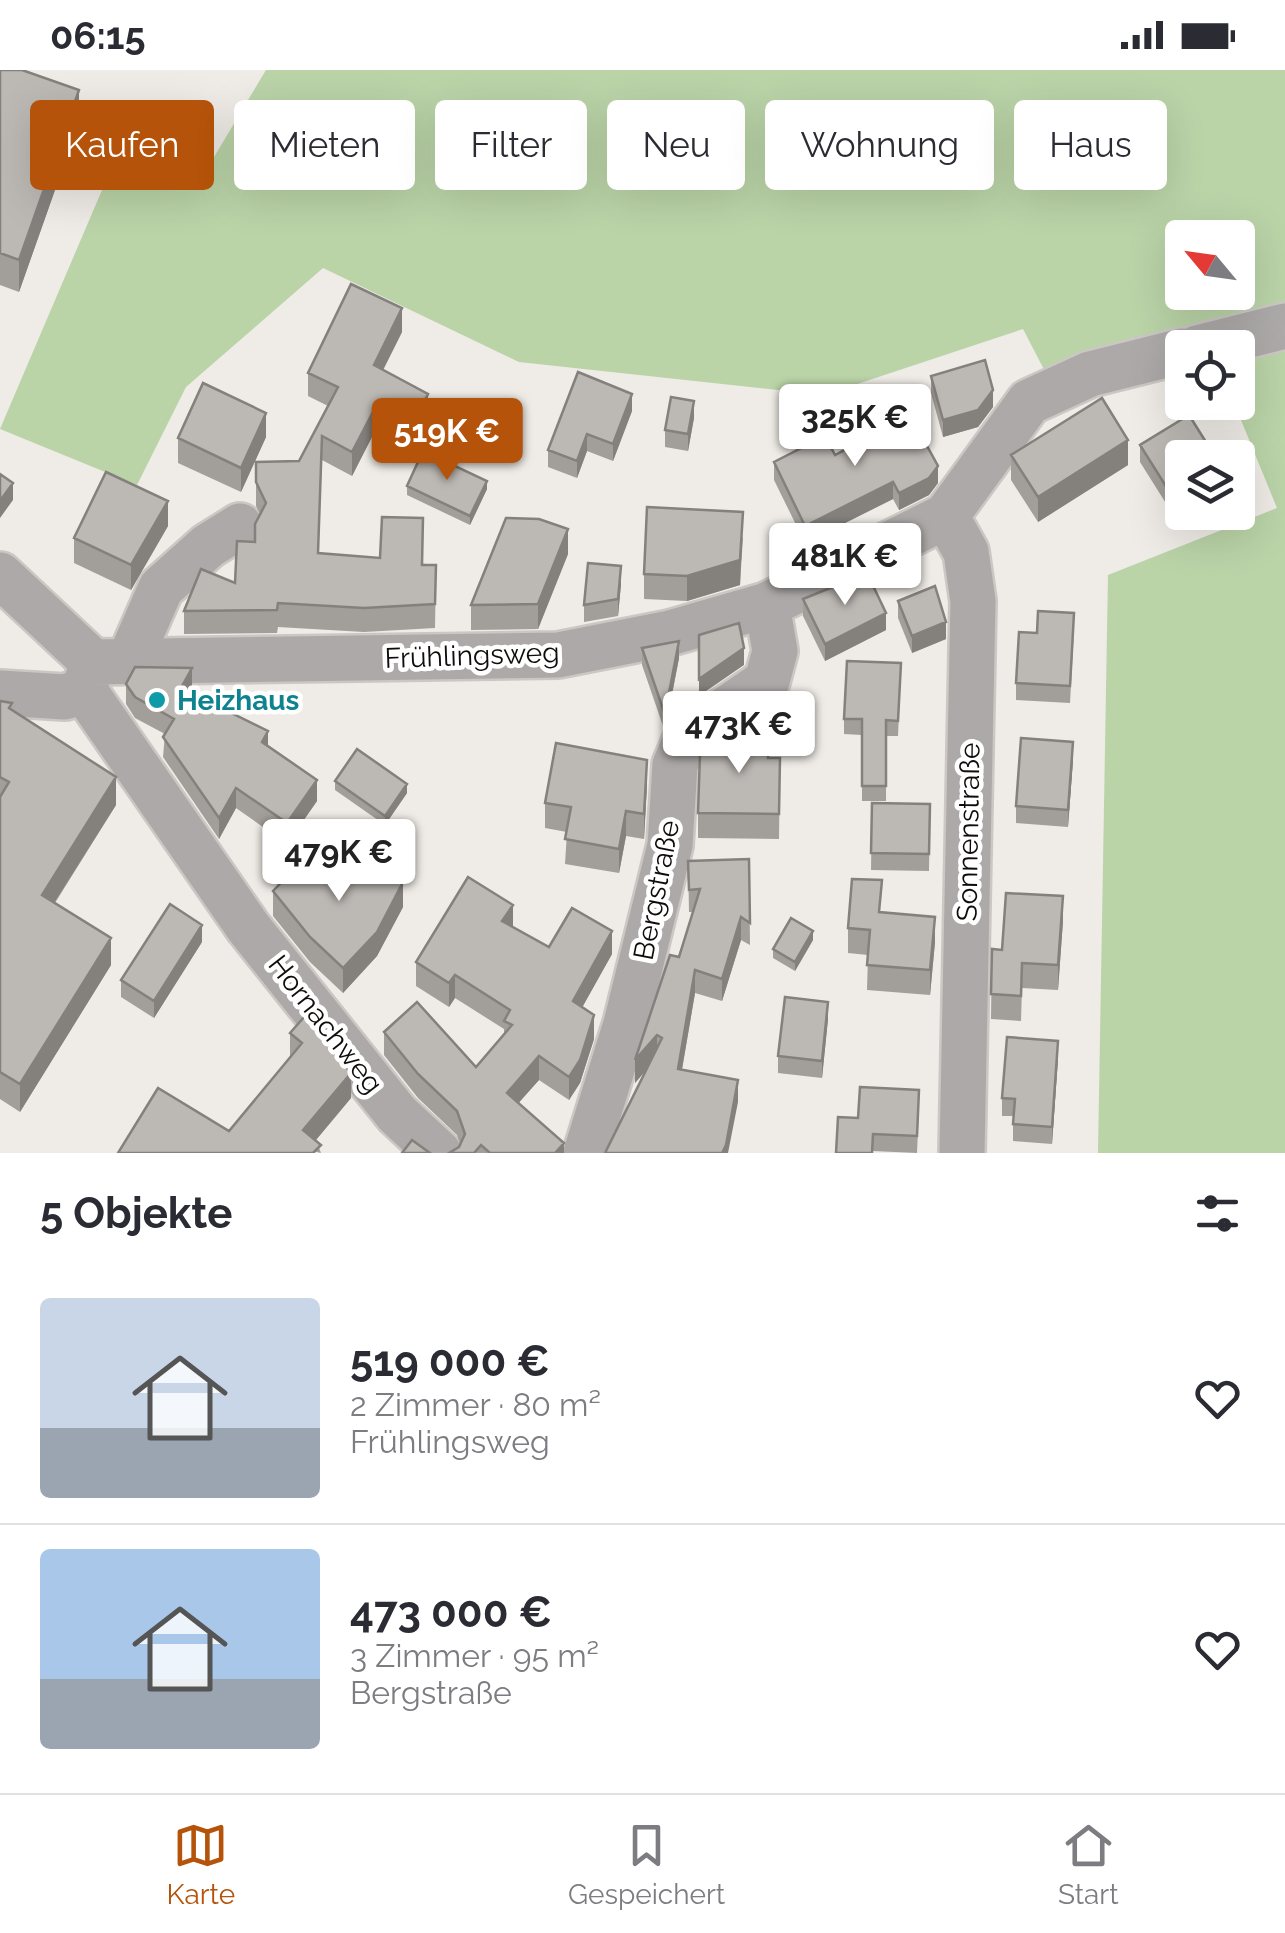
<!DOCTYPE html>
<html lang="de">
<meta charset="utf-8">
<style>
:root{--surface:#fff;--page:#f2f2f3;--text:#2b2b33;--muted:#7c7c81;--line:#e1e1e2;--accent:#b45309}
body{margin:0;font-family:Raleway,sans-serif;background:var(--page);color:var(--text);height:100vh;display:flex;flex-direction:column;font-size:38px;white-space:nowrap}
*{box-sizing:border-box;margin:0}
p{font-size:32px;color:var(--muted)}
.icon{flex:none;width:55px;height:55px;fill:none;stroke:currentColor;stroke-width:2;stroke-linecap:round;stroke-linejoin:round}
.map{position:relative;height:1083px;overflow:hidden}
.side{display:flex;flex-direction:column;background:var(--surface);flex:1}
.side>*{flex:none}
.guide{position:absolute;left:30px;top:30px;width:1225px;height:90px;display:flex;gap:20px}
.needle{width:65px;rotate:299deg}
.fabs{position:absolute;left:1165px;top:150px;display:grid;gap:20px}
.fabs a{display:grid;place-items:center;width:90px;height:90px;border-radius:10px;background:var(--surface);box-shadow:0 10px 40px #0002;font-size:50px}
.price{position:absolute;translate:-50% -85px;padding:0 22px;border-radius:10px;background:#fff;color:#222;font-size:32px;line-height:65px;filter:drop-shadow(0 2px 5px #0008)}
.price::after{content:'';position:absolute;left:50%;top:60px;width:30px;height:22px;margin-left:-15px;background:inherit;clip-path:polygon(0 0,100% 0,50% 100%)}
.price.selected{background:var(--accent);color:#fff}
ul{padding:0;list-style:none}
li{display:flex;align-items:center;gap:30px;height:250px;padding:0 40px}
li+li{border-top:2px solid var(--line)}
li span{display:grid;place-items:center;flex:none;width:280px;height:200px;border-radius:10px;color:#555}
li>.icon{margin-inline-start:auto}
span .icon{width:120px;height:120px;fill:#fffc;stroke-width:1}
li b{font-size:42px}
h2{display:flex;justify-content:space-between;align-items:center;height:120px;padding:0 40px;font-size:42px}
.tag{padding:0 35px;border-radius:10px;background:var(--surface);box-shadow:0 10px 40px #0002;font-size:35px;line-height:90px}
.tag.selected{background:var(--accent);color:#fff}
.status{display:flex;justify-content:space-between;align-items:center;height:70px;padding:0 50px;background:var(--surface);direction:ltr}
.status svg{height:28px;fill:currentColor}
.menu{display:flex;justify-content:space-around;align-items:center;height:140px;border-top:2px solid var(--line);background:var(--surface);font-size:28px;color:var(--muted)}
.menu a{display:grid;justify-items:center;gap:5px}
.menu .selected{color:var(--accent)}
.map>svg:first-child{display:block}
.green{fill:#bad3a7;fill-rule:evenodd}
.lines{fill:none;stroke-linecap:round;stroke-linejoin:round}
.minor-casing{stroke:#cbc7c3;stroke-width:50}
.minor{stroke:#ada9a9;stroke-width:45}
.wall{fill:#a29e9a}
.shaded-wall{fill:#84817d}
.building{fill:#bcb8b3;stroke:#84817d;stroke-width:2.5}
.culture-dot{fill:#0f9aa8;stroke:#fff;stroke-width:4}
.labels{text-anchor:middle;stroke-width:9;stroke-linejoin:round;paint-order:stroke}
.street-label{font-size:28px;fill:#0f0d0c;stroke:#fff}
.culture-label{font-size:28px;font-weight:bold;fill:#0d838f;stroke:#fff;text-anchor:start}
</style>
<div class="status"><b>06:15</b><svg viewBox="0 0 49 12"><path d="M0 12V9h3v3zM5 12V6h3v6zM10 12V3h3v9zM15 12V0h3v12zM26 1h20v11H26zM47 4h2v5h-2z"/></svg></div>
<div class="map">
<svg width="1285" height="1083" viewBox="0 0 1285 1083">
<rect width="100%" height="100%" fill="#efebe6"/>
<!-- green -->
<path class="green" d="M266 0H1285V1083H1098L1108 505 1277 438 1234 333 1238 332V278L1051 313 1023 259 824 325 519 292 323 198 186 317 137 415 0 359 114 92 205 102ZM1182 168H1238V222H1182Z"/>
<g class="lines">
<defs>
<path id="minor" d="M1197 278 1285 256
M946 446 966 482 973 531 962 1083
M0 505 93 592
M129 591 161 518 208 476 240 456
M93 592 558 585 670 563 767 535 946 446 1029 332 1090 304 1182 281
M84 620 248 857 397 1044 439 1083
M0 623 65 627 84 620 92 594
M586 1083 626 954 670 775 675 695 688 665 767 611 775 581 767 535"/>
</defs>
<!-- minor casing -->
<use href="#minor" class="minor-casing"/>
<!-- minor -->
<use href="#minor" class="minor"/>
</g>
<!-- wall -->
<path class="wall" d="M0 0 79 52 19 222 0 215Z
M402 262 383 300 428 347 411 380 375 361 352 406 322 390 318 483 436 495 435 558 364 562 278 557 277 563 184 564V541L235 513 255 472 260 444 256 436V392L299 391 328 336 308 326V303Z
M931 306 993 337 978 357 943 367 931 323Z
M632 341 613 391 587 381 577 408 548 397V380Z
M694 348 688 381 665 377V360Z
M266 367 241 422 178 393V368Z
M1140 375 1182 388V435L1179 428 1167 435 1140 392Z
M835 385 938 413 929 425 899 440 893 429 805 473 774 410V392Z
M1011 385 1128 395 1038 452 1011 410Z
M407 416 487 419 470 455 407 425Z
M168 456 131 520 74 493V468Z
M743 467 740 515 687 531 644 529V504Z
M568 484 538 559 471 560V535Z
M621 514 618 546 584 552V535Z
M803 529 886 560 825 591 803 546Z
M898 531 946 569 912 583 898 548Z
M1074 560 1070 633 1016 630V613Z
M642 578 679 588 667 650 663 656 642 595Z
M901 593 898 666H886V731H862V665L844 664V649Z
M126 614 192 618 190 622 268 676 317 731 287 774 236 738 219 769 163 687 165 664 135 648 126 634Z
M0 631 116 735 55 833 111 895 20 1042 0 1029Z
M768 688H780L779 769 698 768V743Z
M1073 690 1068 757 1016 753V736Z
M335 711 407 723 385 755 335 720Z
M647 715 644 769 626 766 619 803 565 794 567 762 545 758V733Z
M872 733 930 734 929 801 871 800Z
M749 789 750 875 741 870 722 931 695 923 682 1000 738 1032 647 999 635 1013 693 842H689L688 791Z
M333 805 403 837 377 886 343 923 310 892 273 846V821Z
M881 842 935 872 930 925 867 920 868 885 848 883V858Z
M1063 851 1058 920 1022 918 1021 951 991 949 992 879 1002 880Z
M513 857 549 877 612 884 582 937 594 969 580 1013 569 1030 539 1010 518 1033 564 1083H449L459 1077 460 1074 457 1065 418 1028 384 985V962L476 997 504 964V959L455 928 449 937 416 916V892Z
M813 870 795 901 773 888V879Z
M202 872 154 948 121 927V910Z
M305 946 351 1028 316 1070 321 1083 229 1061 290 987V963Z
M828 949 822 1008 778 1003V986Z
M1058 988 1052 1074 1013 1071V1046H1002V1028Z
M919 1037 917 1083 873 1081V1083H836L858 1048Z"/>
<!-- shaded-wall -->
<path class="shaded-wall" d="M79 20V52L19 222V190Z
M402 238V262L374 318V295Z
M993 320V337L978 357 943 367V350Z
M428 324V347L411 380V357Z
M632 324V341L613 391V374Z
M694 331V348L688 381V364Z
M375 338V361L352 406V382Z
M266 343V367L241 422V398Z
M587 364V381L577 408V391Z
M1128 370V395L1038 452V427Z
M938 396V413L929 425 899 440V423Z
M487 411V419L470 455V446Z
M1179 411V428L1167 435V418Z
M893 412V429L805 473V456Z
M13 413V430L0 448V431Z
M168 431V456L131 520V495Z
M743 442 740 515 687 531V506Z
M568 459V484L538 559V534Z
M621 496V514L618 546V529Z
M886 543V560L825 591V574Z
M946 552V569L912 583V566Z
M679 571V588L667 650 663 656V639Z
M744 578V595L699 626V609Z
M192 598V618L181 639V618Z
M268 661V682L262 672Z
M1073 672V690L1068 757V740Z
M647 690V715L644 769V744Z
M116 707V735L42 852V825Z
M317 710V731L287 774V753Z
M407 714V723L385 755V746Z
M236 718V738L219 769V748Z
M626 741V766L619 803V779Z
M403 812V837L377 886 343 923V898Z
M1063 826V851L1058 920V895Z
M513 835V858L502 851Z
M741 847V870L722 931V909Z
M935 847V872L930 925V900Z
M202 855V872L154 948V931Z
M612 861V884L573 954V931Z
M813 861V870L795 901V892Z
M111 868V895L20 1042V1014Z
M695 900V923L678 1022V999Z
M455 905V928L449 937V913Z
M828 932V949L822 1008V991Z
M594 945V969L580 1013 569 1030V1007Z
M657 965V987L635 1013V990Z
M1058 971V988L1052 1074V1057Z
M539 986V1010L507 1046V1023Z
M351 1003V1028L305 1083 303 1060Z
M738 1010V1032L728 1083H722Z
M564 1073V1083H555Z"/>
<!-- building -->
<path class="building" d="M0 0H22L79 20 19 190 0 183Z
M351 214 402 238 374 295 428 324 411 357 375 338 352 382 322 366 318 483 380 488 382 447 423 448 422 495H436L435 534 364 538 278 533 277 540 184 541 201 499 235 513 237 471 255 472V454L266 433 256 412V392L299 391 338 317 308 303Z
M985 290 993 320 978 340 943 350 931 306Z
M578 302 632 324 613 374 587 364 577 391 548 380Z
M203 313 266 343 241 398 178 368Z
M671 327 694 331 688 364 665 360Z
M1102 328 1128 370 1038 427 1011 385Z
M910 345 938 396 929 408 899 423 893 412 805 456 774 392 825 366 835 385Z
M1189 345 1216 388H1182V418L1179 411 1167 418 1140 375Z
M423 381 487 411 470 446 407 416Z
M106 402 168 431 131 495 74 468Z
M0 404 13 413 0 431Z
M647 437 743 442 740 490 687 506 644 504Z
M506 448 539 449 568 459 538 534 471 535Z
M588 493 621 496 618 529 584 535Z
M867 503 886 543 825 574 803 529Z
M935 516 946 552 912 566 898 531Z
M1038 541 1074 543 1070 616 1016 613 1019 562 1037 563Z
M739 553 744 578 699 609V565Z
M679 571 667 633 663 639 642 578Z
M847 591 901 593 898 651 886 650V716H862V649H844Z
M135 597 192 598 181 618 268 661 262 672 317 710 287 753 236 718 219 748 163 667 174 649 135 627 126 614Z
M0 631 12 633 9 638 116 707 42 825 111 868 20 1014 0 1002V727L9 712 0 707Z
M710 662 768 663V688H780L779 744 698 743 700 684H710Z
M1021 668 1073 672 1068 740 1016 736Z
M556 673 647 690 644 744 626 741 619 779 565 769 571 737 545 733Z
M357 679 407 714 385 746 335 711Z
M872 733 930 734 929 784 871 783Z
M348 782 403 812 377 862 343 898 310 867 273 821 304 789 333 805Z
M749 789 750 853 741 847 722 909 695 900 678 999 738 1010 726 1075 722 1083H605L662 968 657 965 635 990 670 885 679 887 700 819 689 820 688 791Z
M468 807 513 835 502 851 549 877 572 838 612 861 573 931 594 945 580 990 569 1007 539 986 507 1023 564 1073 555 1083H490L481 1075 474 1083H449L459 1077 465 1064 457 1041 418 1004 384 962 417 932 476 997 512 955 504 951 510 940 455 905 449 913 416 892Z
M852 809 882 810 879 842 935 847 930 900 867 895 870 860 848 858Z
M1006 823 1063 826 1058 895 1022 893 1021 926 991 924 992 879 1002 880Z
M170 834 202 855 154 931 121 910Z
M791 848 813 861 795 892 773 879Z
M785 927 828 932 822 991 778 986Z
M305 946 351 1003 303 1060 321 1075 313 1083H118L158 1018 229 1061 302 973 290 963Z
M1007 967 1058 971 1052 1057 1013 1054 1015 1029 1002 1028Z
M860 1017 919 1020 917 1066 873 1064 872 1083H836L838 1047 858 1048Z
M412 1070 430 1083H402Z"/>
<!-- markers -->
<circle class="culture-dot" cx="157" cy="630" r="10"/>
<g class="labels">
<!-- street labels -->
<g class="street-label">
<text transform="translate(472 585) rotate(-2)" y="10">Frühlingsweg</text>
<text transform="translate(968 762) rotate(-89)" y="10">Sonnenstraße</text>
<text transform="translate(656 820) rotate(-79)" y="10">Bergstraße</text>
<text transform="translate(326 954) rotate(52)" y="10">Hornachweg</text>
</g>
<!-- culture labels -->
<g class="culture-label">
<text x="177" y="640">Heizhaus</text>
</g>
</g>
</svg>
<div class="fabs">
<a><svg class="needle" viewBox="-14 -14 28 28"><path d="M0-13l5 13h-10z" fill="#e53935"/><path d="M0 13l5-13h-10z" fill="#7c7c81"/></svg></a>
<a><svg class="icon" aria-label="locate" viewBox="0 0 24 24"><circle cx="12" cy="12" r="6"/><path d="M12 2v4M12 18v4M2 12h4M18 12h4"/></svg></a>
<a><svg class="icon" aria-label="layers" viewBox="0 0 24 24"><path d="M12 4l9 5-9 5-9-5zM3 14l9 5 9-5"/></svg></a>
</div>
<b class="price" style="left:855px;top:399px">325K €</b>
<b class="price selected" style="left:447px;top:413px">519K €</b>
<b class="price" style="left:845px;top:538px">481K €</b>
<b class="price" style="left:739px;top:706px">473K €</b>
<b class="price" style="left:339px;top:834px">479K €</b>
<div class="guide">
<a class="tag selected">Kaufen</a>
<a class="tag">Mieten</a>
<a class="tag">Filter</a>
<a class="tag">Neu</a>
<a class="tag">Wohnung</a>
<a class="tag">Haus</a>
</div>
</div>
<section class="side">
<h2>5 Objekte<svg class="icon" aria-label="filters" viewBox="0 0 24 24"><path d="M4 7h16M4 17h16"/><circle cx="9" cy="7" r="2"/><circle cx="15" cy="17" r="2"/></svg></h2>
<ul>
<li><span style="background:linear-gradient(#c9d6e8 65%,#9aa5b1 0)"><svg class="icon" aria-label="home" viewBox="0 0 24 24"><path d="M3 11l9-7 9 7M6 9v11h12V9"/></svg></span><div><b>519 000 €</b><p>2 Zimmer · 80 m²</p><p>Frühlingsweg</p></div><svg class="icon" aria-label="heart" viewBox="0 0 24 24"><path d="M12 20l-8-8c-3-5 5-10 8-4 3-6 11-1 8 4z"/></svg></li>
<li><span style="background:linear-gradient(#a9c7e8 65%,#9aa5b1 0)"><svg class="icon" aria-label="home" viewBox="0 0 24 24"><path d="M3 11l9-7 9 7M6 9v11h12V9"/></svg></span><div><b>473 000 €</b><p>3 Zimmer · 95 m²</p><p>Bergstraße</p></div><svg class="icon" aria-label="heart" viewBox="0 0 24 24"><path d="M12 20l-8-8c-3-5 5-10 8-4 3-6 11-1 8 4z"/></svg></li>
</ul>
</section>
<nav class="menu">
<a class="selected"><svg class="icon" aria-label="map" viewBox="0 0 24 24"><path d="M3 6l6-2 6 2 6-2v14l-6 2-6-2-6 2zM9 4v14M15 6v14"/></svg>Karte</a>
<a><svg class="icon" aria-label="saved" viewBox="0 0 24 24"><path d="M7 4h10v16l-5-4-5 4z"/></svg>Gespeichert</a>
<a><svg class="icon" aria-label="home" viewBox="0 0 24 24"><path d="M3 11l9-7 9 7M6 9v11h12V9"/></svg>Start</a>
</nav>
